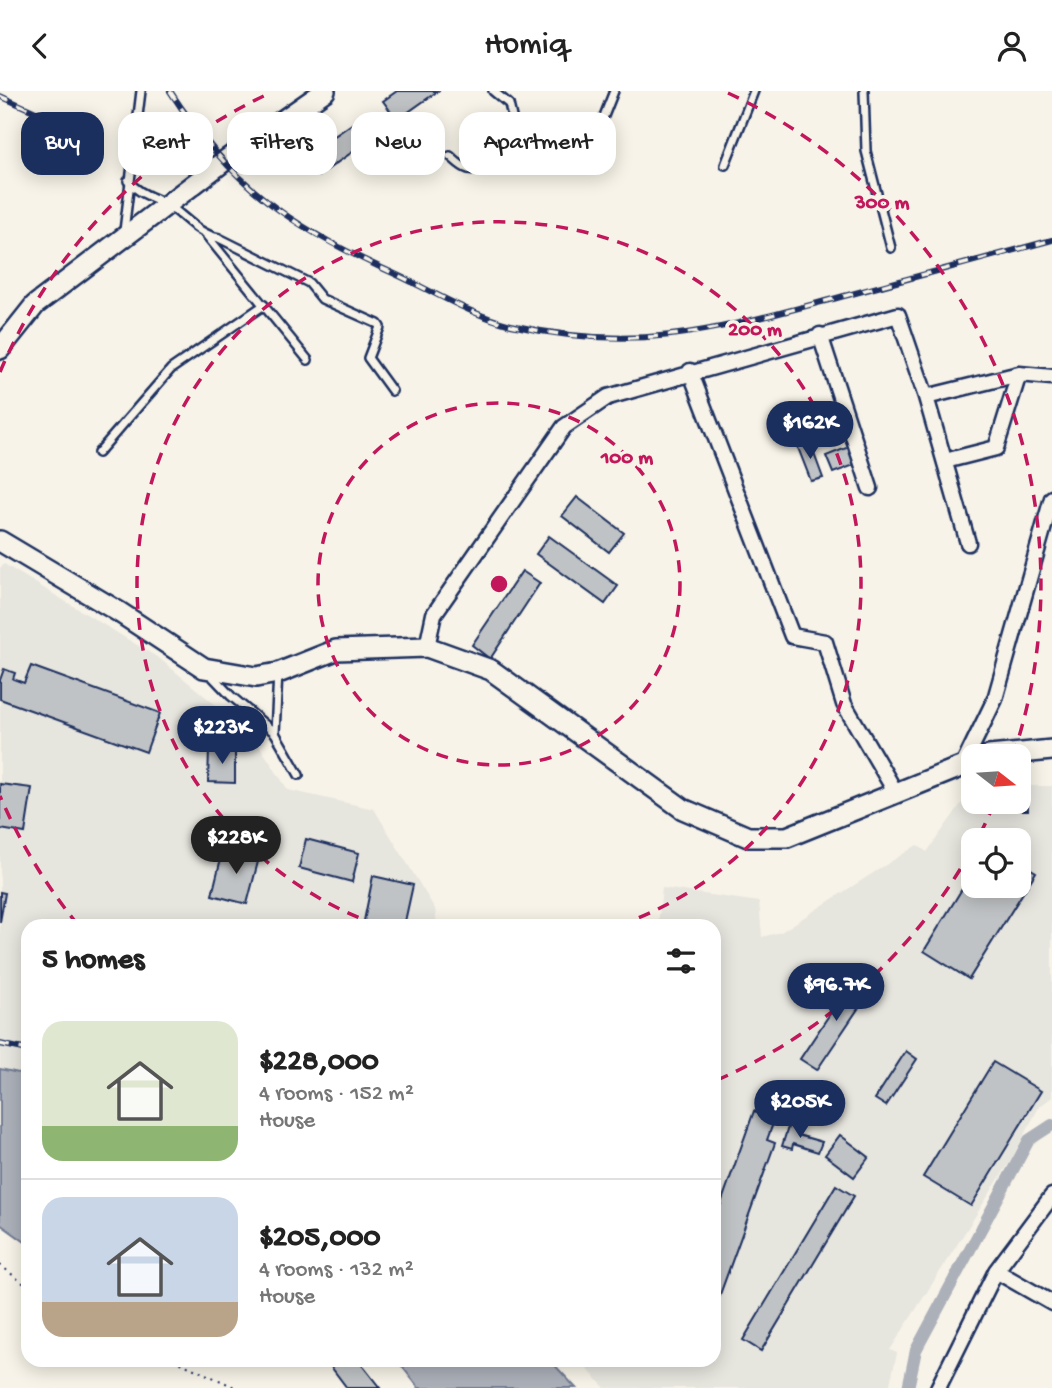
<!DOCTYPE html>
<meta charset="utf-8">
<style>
:root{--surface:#fff;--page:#f2f2f2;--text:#222;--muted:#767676;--line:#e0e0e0;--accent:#1b2f5e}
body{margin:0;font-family:"Gochi Hand",sans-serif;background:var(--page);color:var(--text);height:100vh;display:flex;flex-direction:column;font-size:26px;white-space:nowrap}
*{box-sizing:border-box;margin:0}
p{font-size:23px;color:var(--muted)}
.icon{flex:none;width:38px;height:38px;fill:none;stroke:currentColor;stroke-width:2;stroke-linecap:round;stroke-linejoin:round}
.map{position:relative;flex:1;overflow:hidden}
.drawer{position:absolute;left:21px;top:828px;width:700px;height:448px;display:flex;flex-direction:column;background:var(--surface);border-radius:21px;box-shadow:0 4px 18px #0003}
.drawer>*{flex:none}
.banner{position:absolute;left:21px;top:21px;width:700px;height:63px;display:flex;gap:14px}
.needle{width:46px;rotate:107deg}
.fabs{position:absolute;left:961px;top:653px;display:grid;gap:14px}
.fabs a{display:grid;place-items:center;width:70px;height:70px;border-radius:14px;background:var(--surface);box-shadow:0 4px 18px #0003;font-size:35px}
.price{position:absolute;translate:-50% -60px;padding:0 16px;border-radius:24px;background:var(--accent);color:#fff;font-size:23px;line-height:46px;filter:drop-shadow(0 2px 4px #0008)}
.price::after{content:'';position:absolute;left:50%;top:42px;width:21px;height:16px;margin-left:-10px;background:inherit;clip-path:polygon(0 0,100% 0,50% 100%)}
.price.on{background:#222;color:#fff}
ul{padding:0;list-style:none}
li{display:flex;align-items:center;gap:21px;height:175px;padding:0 21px}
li+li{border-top:2px solid var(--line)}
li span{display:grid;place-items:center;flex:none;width:196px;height:140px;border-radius:21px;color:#555}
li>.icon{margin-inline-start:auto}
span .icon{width:84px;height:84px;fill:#fffc;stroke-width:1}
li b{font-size:30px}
h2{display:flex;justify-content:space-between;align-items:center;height:84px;padding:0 21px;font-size:30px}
.chip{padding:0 24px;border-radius:21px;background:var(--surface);box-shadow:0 4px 18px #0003;font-size:24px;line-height:63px}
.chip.on{background:var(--accent);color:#fff}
header{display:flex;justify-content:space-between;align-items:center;height:91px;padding:0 21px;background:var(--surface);font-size:32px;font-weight:600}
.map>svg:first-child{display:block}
.built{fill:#e6e5de;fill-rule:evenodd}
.water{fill:#acb0b9;stroke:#727c95;stroke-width:2}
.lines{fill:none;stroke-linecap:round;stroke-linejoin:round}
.canal{stroke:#acb0b9;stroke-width:12}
.building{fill:#c0c3c5;stroke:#1b2f5e;stroke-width:2}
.lane-casing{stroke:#1b2f5e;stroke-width:12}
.street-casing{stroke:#1b2f5e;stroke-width:19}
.secondary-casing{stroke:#1b2f5e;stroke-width:24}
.path{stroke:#1b2f5e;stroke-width:2;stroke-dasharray:2 5;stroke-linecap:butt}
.lane{stroke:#f7f3e8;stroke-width:7}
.street{stroke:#f7f3e8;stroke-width:14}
.secondary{stroke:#f7f3e8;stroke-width:19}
.rail-casing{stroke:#1b2f5e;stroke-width:6}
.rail{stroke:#f7f3e8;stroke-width:3.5;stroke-dasharray:10;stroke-linecap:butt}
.ring{fill:none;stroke:#c2185b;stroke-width:3.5;stroke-dasharray:12 9}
.centre{fill:#c2185b;stroke:#f7f3e8;stroke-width:3.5}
.ring-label{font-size:21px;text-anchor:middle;font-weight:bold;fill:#c2185b;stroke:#f7f3e8;stroke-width:7;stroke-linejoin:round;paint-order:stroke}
</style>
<header><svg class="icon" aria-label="back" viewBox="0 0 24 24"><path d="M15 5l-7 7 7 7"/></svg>Homiq<svg class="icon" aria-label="person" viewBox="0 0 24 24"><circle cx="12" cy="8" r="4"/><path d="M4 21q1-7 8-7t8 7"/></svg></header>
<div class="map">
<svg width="1052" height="1297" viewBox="0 0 1052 1297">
<rect width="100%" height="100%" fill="#f7f3e8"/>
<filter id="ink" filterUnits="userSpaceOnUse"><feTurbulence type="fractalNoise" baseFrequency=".0143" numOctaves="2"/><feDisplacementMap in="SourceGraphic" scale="14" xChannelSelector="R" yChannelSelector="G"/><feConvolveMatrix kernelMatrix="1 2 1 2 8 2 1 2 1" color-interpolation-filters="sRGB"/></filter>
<g filter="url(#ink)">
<!-- built -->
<path class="built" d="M4 473 160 568 253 645 288 699 374 718 435 818 437 835H28V984L0 978V477Z
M1019 695H1052V1006L1039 1016 1011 1069 890 1259 897 1262 889 1297H605L579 1269H714V835H658L662 797 759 811 762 846 781 841 917 754 927 761 973 696V710H1018ZM973 749H1018V794H973Z"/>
<!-- water -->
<path class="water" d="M0 978 28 984V1153L0 1133Z
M397 1269H550L576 1297H419Z"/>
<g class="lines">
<!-- canal -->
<path class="canal" d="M908 1297 916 1259 1029 1049 1052 1034"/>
</g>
<!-- building -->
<path class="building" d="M397 0H438L397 29 383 10Z
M368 22 381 41 318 85 304 66Z
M809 349 823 387 811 390 797 354Z
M851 355 857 373 833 382 826 365Z
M577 406 624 442 609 461 562 425Z
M549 445 618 495 605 513 536 463Z
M522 480 540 492 490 568 472 554Z
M31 575 160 622 146 661 0 608V589L4 578 15 582 13 588 24 592Z
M209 658 235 659V692L208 691Z
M0 693 32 697 25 742 0 738Z
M1018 698H1028V719H991V710H1018Z
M306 748 359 762 352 791 299 777Z
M238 757 260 763 247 813 212 804 222 763 236 767Z
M1018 770 1036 781 969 888 924 860 973 780V794H1018Z
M373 785 413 794 404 835H363Z
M0 801 5 802 0 831Z
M855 885 872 897 817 979 800 968Z
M906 960 917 968 886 1015 875 1008Z
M993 971 1041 1000 971 1115 923 1086Z
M754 1020 775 1027 767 1049 775 1052 714 1220V1132Z
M789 1033 801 1036 798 1044 822 1051 818 1061 793 1053 792 1058 782 1055Z
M840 1044 869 1066 854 1086 825 1064Z
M836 1094 854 1105 761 1260 743 1249Z
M326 1269H358L380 1297H347Z"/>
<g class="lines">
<defs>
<path id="lane" d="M864 0 866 60 891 157
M450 65C455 69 461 76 468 78 489 83 504 41 512 26L509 13 493 0
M585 73 614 0
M725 74 754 0
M128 90C141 105 156 106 171 116 187 128 199 143 219 147L309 192 322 208 378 233 380 236 368 267 392 300
M124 140 141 0
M207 145 308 269
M98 362 171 278 264 214
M209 582 231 605 275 642 299 684
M275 642 278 582"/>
<path id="street" d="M820 244 870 397
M690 280 792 545 825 551 844 613 896 702
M926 306 968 452
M945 370 996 357 1019 283
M427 556 434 523 564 336 608 306 898 224 926 306 1019 283 1052 286
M963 674 995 608 1052 407
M996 1180 1052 1212
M938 1297 996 1180 1052 1105"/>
<path id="secondary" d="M0 258 35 214 223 71 325 0
M0 450 119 521 204 577 256 586 278 582 336 559 427 556 491 579 683 718 748 746H787L973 671
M989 665 1052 659"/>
</defs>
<!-- lane casing -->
<use href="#lane" class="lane-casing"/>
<!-- street casing -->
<use href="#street" class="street-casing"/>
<!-- secondary casing -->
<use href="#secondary" class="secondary-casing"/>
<!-- path -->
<path class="path" d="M0 1174 28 1196
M174 1269 237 1297"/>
<!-- lane -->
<use href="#lane" class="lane"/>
<!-- street -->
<use href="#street" class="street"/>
<!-- secondary -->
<use href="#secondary" class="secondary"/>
<defs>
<path id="rail" d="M170 0C232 96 292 137 395 183 432 200 471 224 511 234 643 264 722 237 848 204 916 185 984 168 1052 149
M0 5 47 26
M0 953 28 959"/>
</defs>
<!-- rail casing -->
<use href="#rail" class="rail-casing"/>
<!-- rail -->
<use href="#rail" class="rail"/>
</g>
</g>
<!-- distance rings -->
<g class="ring">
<circle cx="499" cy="493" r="181"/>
<path d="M378 834A362 362 0 1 1 620 834"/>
<path d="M994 713A542 542 0 0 1 978 747M971 760A542 542 0 0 1 715 990M78 834A542 542 0 0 1 0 705M0 281A542 542 0 0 1 270 2M728 2A542 542 0 0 1 1013 665"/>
</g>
<circle cx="499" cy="493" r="10" class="centre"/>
<g class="ring-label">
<text x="882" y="117">300 m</text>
<text x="755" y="244">200 m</text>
<text x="627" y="372">100 m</text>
</g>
</svg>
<div class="fabs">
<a><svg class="needle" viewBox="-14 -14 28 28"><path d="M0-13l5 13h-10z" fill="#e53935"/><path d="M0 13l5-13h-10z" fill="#767676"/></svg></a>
<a><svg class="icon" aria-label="locate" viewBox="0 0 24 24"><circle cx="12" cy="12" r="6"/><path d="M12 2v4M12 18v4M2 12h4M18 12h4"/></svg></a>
</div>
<b class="price" style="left:810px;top:370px">$162K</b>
<b class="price" style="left:222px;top:675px">$223K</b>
<b class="price on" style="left:236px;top:785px">$228K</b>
<b class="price" style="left:836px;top:932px">$96.7K</b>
<b class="price" style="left:800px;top:1049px">$205K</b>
<div class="banner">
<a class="chip on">Buy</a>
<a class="chip">Rent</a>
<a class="chip">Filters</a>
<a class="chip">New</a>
<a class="chip">Apartment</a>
</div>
<section class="drawer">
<h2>5 homes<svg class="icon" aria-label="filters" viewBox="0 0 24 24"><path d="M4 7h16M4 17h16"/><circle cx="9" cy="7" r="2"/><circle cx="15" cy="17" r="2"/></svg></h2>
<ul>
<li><span style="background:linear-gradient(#dfe7d0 75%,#8fb573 0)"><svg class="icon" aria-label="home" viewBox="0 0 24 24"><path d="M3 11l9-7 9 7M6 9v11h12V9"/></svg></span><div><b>$228,000</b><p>4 rooms · 152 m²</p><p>House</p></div></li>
<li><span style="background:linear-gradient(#c9d6e8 75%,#b9a48a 0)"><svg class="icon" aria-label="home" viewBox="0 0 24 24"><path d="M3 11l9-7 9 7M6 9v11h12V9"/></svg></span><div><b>$205,000</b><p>4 rooms · 132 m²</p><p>House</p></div></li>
</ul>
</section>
</div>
